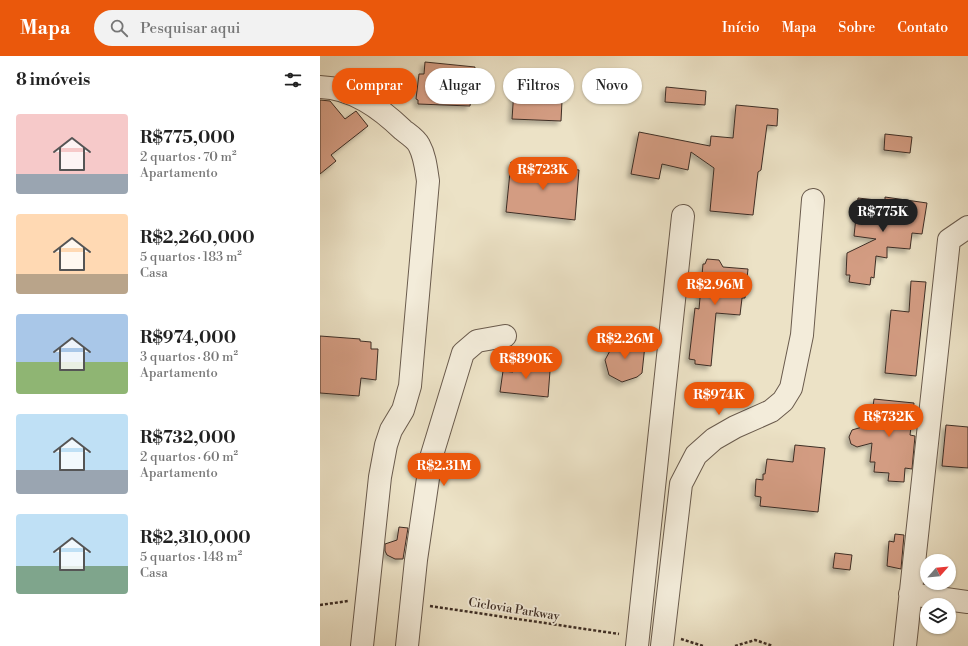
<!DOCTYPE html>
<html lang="pt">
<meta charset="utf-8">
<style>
:root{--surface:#fff;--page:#f2f2f2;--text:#222;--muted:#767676;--accent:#ea580c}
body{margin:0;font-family:"Libre Bodoni",serif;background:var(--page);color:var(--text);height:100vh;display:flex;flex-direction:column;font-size:15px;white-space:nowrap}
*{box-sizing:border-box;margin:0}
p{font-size:13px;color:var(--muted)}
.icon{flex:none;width:22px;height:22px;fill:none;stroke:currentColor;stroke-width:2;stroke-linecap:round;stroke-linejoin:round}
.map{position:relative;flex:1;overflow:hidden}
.drawer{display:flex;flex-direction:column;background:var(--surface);width:320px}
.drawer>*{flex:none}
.guide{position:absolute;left:12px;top:12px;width:380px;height:36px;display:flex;gap:8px}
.needle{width:26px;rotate:63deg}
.fabs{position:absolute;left:600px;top:498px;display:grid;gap:8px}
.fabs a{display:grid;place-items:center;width:36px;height:36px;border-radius:50%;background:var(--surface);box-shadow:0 1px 3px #0004;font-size:20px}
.price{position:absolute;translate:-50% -34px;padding:0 9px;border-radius:14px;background:var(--accent);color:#fff;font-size:13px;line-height:26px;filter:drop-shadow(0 1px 2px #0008)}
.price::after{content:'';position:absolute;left:50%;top:24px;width:12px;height:9px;margin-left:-6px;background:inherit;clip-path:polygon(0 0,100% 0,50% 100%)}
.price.on{background:#222;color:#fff}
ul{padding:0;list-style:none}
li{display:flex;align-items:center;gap:12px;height:100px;padding:0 16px}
li span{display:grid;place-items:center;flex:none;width:112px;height:80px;border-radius:4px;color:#555}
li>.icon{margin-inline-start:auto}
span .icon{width:48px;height:48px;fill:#fffc;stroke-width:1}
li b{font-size:17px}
h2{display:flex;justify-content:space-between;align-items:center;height:48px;padding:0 16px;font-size:17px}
.tag{padding:0 14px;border-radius:18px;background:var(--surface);box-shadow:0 1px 3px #0004;font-size:14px;line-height:36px}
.tag.on{background:var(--accent);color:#fff}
header{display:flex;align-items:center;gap:24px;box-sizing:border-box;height:56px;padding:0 20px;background:var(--accent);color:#fff}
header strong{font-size:19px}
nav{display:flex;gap:22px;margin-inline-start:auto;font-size:14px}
.search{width:280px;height:36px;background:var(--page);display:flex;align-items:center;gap:10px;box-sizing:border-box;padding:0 14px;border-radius:22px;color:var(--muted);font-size:15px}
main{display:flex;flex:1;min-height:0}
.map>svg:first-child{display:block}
.building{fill:#d39c82;stroke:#3e2e25;filter:url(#shadow)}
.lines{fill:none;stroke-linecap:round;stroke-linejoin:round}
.minor-casing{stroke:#6a5b4d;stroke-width:24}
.path{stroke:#3e2e25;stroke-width:2.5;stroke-dasharray:3 2;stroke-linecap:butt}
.minor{stroke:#f3ecda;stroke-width:22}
.labels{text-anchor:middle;stroke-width:3.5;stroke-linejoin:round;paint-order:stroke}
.street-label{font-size:12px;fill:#3e2e25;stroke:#f3ecda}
</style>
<header>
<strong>Mapa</strong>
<div class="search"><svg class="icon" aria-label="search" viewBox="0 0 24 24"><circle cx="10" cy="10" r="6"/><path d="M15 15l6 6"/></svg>Pesquisar aqui</div>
<nav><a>Início</a><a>Mapa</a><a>Sobre</a><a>Contato</a></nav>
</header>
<main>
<section class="drawer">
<h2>8 imóveis<svg class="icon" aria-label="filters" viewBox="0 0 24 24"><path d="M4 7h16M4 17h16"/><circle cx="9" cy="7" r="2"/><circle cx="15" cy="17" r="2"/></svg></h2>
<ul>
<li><span style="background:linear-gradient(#f6c9c9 75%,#9aa5b1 0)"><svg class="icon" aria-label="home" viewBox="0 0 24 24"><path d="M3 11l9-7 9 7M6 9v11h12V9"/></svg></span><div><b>R$775,000</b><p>2 quartos · 70 m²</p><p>Apartamento</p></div></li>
<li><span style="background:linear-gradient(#ffd9b3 75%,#b9a48a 0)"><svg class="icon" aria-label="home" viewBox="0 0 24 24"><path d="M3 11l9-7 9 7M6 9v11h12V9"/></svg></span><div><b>R$2,260,000</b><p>5 quartos · 183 m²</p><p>Casa</p></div></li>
<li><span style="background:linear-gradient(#a9c7e8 60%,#8fb573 0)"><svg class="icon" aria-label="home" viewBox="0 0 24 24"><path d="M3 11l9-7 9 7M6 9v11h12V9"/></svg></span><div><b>R$974,000</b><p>3 quartos · 80 m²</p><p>Apartamento</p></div></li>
<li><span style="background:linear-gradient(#bfe0f5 70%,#9aa5b1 0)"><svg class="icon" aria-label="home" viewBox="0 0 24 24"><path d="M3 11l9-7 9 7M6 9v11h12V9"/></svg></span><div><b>R$732,000</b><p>2 quartos · 60 m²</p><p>Apartamento</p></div></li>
<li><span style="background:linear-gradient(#bfe0f5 65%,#7fa58c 0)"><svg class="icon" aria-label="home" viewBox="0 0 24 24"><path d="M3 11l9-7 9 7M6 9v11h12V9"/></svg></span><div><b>R$2,310,000</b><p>5 quartos · 148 m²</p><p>Casa</p></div></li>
</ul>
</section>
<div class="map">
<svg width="648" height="590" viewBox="0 0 648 590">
<defs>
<filter id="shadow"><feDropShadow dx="-3.5" dy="3.5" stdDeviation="2" flood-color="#0004"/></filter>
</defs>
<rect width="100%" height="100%" fill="#ece2c6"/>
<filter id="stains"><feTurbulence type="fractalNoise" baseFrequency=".005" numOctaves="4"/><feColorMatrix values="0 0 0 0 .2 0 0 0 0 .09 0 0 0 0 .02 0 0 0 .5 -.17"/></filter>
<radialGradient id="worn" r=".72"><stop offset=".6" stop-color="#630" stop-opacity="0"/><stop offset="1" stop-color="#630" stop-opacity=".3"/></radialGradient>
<!-- building -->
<path class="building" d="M105 6 155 11 150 50 98 48V44L96 43 99 18H104Z
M215 17 229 19 227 44 242 45 241 65 192 63 194 34 213 36Z
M346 31 386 35 385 49 345 46Z
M0 44 10 45 25 63 36 55 48 70 11 99 16 105 0 118Z
M416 49 458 53 457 70 447 69 441 114 438 116 433 159 390 155 394 112 371 96 368 114 342 108 339 123 311 118 319 76 390 90 391 80 413 82Z
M565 78 592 81 590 97 564 94Z
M191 106 259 114 255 164 186 156Z
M565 141 607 147 602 178 592 177 590 193 567 191V202L556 200 554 222 551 221 550 229 529 226 530 219H526L527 197 556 183 534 180 538 142 565 145Z
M387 203 399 204 403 211 428 213 425 242H422L420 259 396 257 391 310 375 308V304L369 303 375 252 379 253 383 208H385Z
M591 225 606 226 596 320 565 317 571 254 589 256Z
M0 280 40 283V285L51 286V293H58L56 324 41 322 39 340 0 337Z
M297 283 311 284V288L325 289 322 317 317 321 302 326 289 319 285 304 292 291 296 290Z
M194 303 217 306 216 313 230 315 228 341 180 336 183 315 193 316Z
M554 343 594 347 590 379 595 380 592 413 585 412 584 426 568 425 569 417 554 416 555 406H550L552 387 537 391 531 388 529 381 532 374 549 369 550 366H551Z
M626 369 648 371V412L622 410Z
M475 389 505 392 498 456 440 450 441 441 435 440 436 423 443 424V418H445L447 403 473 406Z
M79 471 88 472 83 503H75L67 499 65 495V488L77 484Z
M575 478 584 479 581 513 567 510 569 485 574 486Z
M515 497 532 499 530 514 513 512Z"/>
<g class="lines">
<defs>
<path id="minor" d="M0 31C33 32 60 52 83 74 88 78 96 83 99 89 105 100 106 112 108 125L90 330 83 354 71 374 66 389 60 421 42 590
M590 538 648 546
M87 590 96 504 111 402 143 297 157 285 185 280
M317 590 363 160
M342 590 361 428 376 399 394 383 415 371 451 355 463 345 471 332 482 279 493 144
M585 590 629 184 648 171"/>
</defs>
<!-- minor casing -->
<use href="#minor" class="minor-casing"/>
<!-- path -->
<path class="path" d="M0 549 28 545
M110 550 299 578
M361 583 383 590
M415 590 435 584 453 590"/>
<!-- minor -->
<use href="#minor" class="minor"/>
</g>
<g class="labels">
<!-- street labels -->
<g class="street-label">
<text transform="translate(194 553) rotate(9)" y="4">Ciclovia Parkway</text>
</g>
</g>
<rect width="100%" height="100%" filter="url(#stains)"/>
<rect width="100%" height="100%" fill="url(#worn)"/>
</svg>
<div class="fabs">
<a><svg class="needle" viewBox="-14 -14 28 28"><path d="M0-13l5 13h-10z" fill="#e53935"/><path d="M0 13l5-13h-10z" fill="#767676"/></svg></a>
<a><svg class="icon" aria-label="layers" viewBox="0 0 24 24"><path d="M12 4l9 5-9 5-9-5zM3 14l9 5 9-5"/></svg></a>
</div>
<b class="price" style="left:223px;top:135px">R$723K</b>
<b class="price on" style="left:563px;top:177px">R$775K</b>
<b class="price" style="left:395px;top:250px">R$2.96M</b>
<b class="price" style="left:305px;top:304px">R$2.26M</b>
<b class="price" style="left:206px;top:324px">R$890K</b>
<b class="price" style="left:399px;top:360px">R$974K</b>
<b class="price" style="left:569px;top:382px">R$732K</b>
<b class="price" style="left:124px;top:431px">R$2.31M</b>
<div class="guide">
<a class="tag on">Comprar</a>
<a class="tag">Alugar</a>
<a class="tag">Filtros</a>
<a class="tag">Novo</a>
</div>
</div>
</main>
